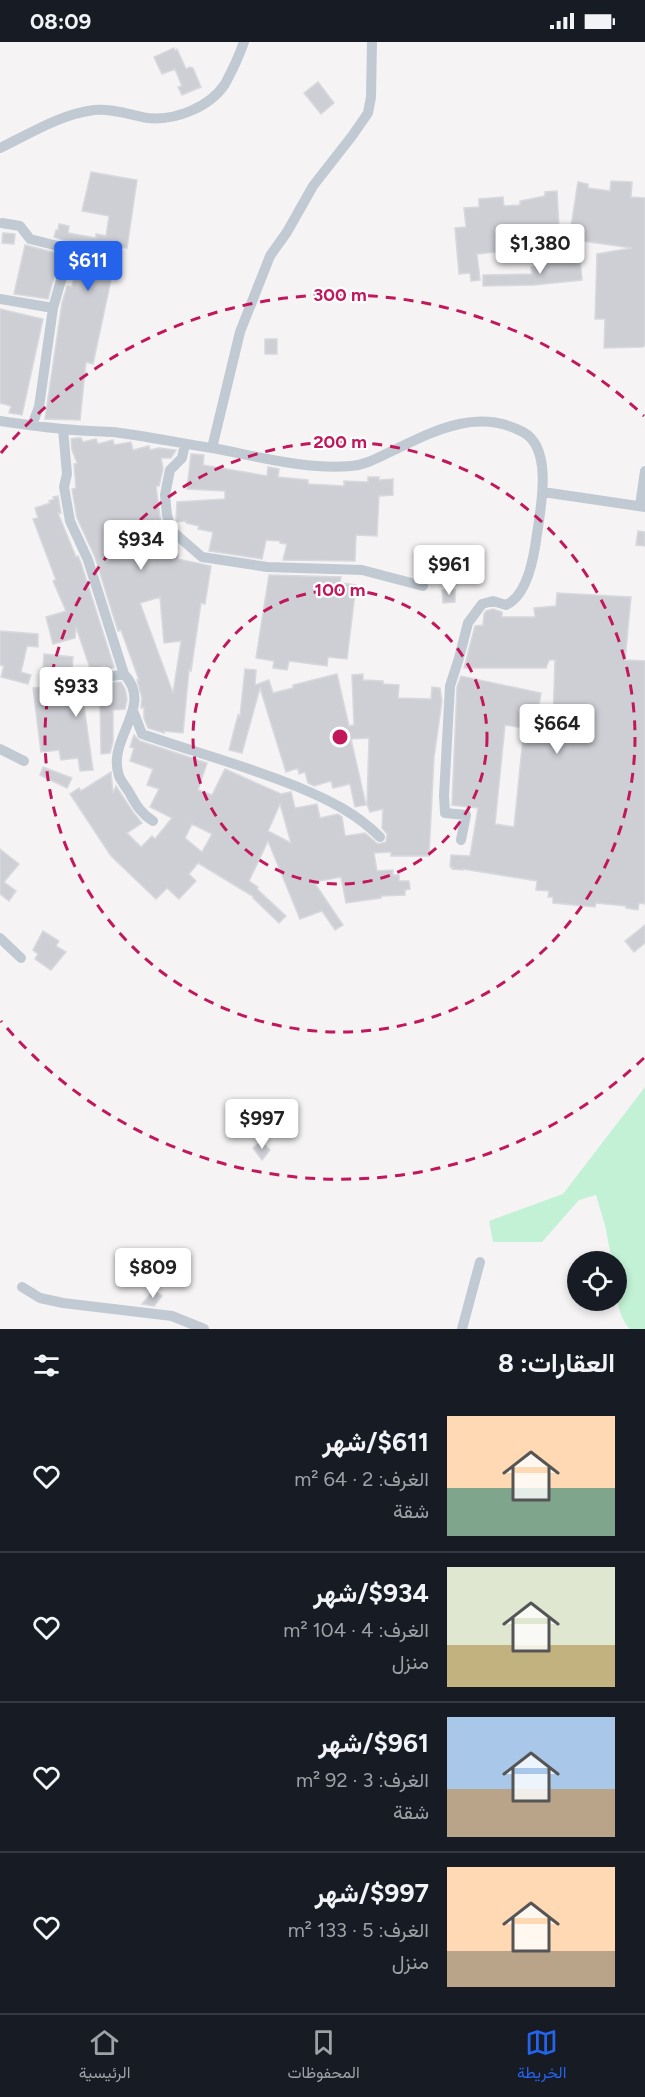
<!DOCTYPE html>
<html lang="ar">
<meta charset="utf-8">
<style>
:root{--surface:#171b24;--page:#20242c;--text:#f1f3f6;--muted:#9ea1a6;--line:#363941;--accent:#2563eb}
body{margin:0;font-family:Figtree,Vazirmatn,sans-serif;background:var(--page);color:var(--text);direction:rtl;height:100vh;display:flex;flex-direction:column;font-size:22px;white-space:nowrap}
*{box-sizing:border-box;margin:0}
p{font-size:20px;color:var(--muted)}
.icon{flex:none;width:33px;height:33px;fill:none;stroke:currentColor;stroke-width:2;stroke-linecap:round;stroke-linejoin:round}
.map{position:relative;height:1287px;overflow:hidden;direction:ltr}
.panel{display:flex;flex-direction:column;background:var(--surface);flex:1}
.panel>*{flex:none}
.fabs{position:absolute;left:567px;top:1209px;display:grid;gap:12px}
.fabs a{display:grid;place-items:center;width:60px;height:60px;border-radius:50%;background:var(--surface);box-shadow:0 3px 9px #0003;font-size:30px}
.price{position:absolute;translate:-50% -51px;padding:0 14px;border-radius:6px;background:#fff;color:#222;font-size:20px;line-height:39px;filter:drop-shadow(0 2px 3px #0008)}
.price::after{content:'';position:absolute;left:50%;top:36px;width:18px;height:14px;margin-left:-9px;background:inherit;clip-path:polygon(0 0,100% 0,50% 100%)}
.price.current{background:var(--accent);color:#fff}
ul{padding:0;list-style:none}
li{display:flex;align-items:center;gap:18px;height:150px;padding:0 30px}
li+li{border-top:2px solid var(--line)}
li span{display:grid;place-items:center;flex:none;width:168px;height:120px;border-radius:0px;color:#555}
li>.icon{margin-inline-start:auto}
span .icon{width:72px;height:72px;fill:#fffc;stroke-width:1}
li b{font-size:26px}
h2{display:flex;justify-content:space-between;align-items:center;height:72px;padding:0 30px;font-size:26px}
.status{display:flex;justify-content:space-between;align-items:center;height:42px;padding:0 30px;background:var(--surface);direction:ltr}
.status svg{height:16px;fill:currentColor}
.dock{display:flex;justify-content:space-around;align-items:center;height:84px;border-top:2px solid var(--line);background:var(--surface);font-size:16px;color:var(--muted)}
.dock a{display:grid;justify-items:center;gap:3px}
.dock .current{color:var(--accent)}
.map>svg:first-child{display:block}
.green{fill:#c3f1d5}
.building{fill:#cdcfd5;stroke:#d7d9de;stroke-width:1.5;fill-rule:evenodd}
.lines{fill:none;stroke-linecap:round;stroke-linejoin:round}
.minor{stroke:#c1cad2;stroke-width:10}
.ring{fill:none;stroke:#c2185b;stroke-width:3;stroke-dasharray:10 8}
.centre{fill:#c2185b;stroke:#fff;stroke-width:3}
.ring-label{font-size:18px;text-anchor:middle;font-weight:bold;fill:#c2185b;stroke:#fff;stroke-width:4.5;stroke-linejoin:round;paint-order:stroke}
</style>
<div class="status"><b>08:09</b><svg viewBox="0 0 49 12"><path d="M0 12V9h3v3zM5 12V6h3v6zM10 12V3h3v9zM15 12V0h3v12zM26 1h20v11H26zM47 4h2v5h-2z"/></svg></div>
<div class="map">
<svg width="645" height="1287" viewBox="0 0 645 1287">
<rect width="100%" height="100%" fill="#f5f3f3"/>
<!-- green -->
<path class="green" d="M645 1045V1287H630C614 1270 616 1242 616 1220L612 1219 605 1183 596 1153 579 1158 542 1200H493L489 1179 563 1152Z"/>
<!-- building -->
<path class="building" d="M174 6 175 9 177 7 186 27 190 25 193 26 201 45 182 53 178 45 182 44 175 27 162 32 154 15Z
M318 40 334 61 321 72 304 51Z
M91 130 137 138 127 206 118 205 93 322 86 320 80 378 45 377 62 261 67 244 72 245 80 203 54 195 56 188H58L59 182 69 184 68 191 96 196V192L106 194 109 174 82 169Z
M611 139 632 140 631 155 645 156V303L643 305 604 306 605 277H595L597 212 632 206 569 197 578 140 588 142V146L610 149Z
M557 149 559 185 545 186 546 201 534 202 535 213 497 217 496 210 477 212 480 238 471 239 470 231 459 232 455 186 466 185 464 166 479 165V157L503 155 504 164 520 163V159L545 154V150Z
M3 191 15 192 14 202 2 201Z
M25 203 60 212 48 257 14 252Z
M580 216 582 238 534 243 483 244V233L532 232 531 225 561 219 562 221H565V219Z
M0 267 43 277 22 373 9 371 11 364 0 361Z
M265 297H277V312H265Z
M76 396H81L83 400 96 397 98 402 113 398 114 403 131 400 133 408 149 404 150 408 159 406 176 408 171 416H161L163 427 159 444H156L160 475 165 491 169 497H167L168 512H178V517L211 524 205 562 201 561 191 629 189 628 183 691 164 689V691L148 686 144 676V665L141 666 142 656 137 638H139L121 588 118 589 95 515 77 476 72 447 76 446 74 422 77 421 72 408 71 397ZM160 555 164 601 181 599 173 651 140 561Z
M191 412 204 413 203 423 267 434 268 425 279 427 278 435 308 438V442L344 444V439L368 440V435H379V438L393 437V453L379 454 377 494 356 493 355 519 283 518 287 502 280 501V499L266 498 262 517 209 509 213 490 198 487 199 484 186 481V479L177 480 176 478 177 460 225 457V449L187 447Z
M58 454 61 471H58L76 515 78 514 81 521 114 625 110 627H105L104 624 96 627 90 626 76 585 75 596 53 602 46 575 66 569 53 539 56 538 33 477 38 476 35 466 50 461 49 459 54 457 53 455Z
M638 489 645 490V504L636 503Z
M269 533 341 535 340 541 356 543 347 617 328 615 327 624 289 619 287 628 273 626 274 619 256 616Z
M455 547V560L443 561 442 548Z
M557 551 631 555 625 618 645 619V862L639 861 638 868 626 866V864L596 861 595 865 553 861V855H548L549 849 536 848 537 839 463 827V828L452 827 453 825H450L451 813 470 814 478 766 452 763 457 645 461 634 541 651 534 693H551L553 679 555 618H549L546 626H464L475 584 483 583 484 572 486 569 493 567 502 570V575H535L534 566 556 564ZM505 683 524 686 514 785 495 782Z
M0 589 38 592V605L27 604 21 630 31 633 28 642 1 635 4 624 0 623Z
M44 612 73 615 72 629 43 626Z
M245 627 256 628 255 643 269 638 273 651 293 646V643L337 632 349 684 354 683 352 633 363 632V638L383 639V642L399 643 398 656 431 657 432 645 440 646 442 659 434 715 429 814H391V810L374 811 377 829 393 828V833H399V839H409L410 847 405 848V853L381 854V856L346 861 341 835 314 840 343 883 335 888 322 869 300 877 268 799 249 839 258 845 257 847 286 874 279 881 253 856 254 855 198 821 189 832 196 839 179 857 167 846 156 857 111 814 70 752 79 746 81 749 111 730 113 751 116 744 133 770 142 781 127 791 141 805 152 794 155 797 172 776 150 765 159 747 147 743 153 727 130 719 134 706 130 705 134 693 140 699 207 721 198 748 212 753 225 727 281 752 291 750 295 766 317 762 320 776 338 772 342 775 345 794 365 791 378 802 386 800 387 792 382 786 383 767 370 770 367 762 369 696 351 697 366 763 355 765 350 742 333 746 331 739 314 744 308 741 305 730 299 732 298 726 286 730 260 646 242 711 229 708 238 673 240 674ZM280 762 291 801 268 789ZM192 782 212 792 202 810 185 796Z
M121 640 125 647 127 657 125 667 113 668V700L110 711 101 712 100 657H83L93 728 80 729 78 716 61 718 59 708 41 710 33 646 49 644V641H64V644Z
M43 725 72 736 67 746 40 733Z
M0 807 19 822 4 840 16 849 9 859 0 852Z
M645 883V901L634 910 625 899Z
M43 889 59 899 56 904 66 910 51 928 35 917 38 912 33 908Z
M261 1099 270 1108 262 1118 253 1106Z
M154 1248 162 1254 154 1264 142 1262Z"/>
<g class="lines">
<!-- minor -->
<path class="minor" d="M0 106C29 92 61 72 94 68 111 66 131 73 148 76 175 79 210 65 225 42 232 29 239 14 244 0
M2 181 20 184 30 197 70 207 53 266
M0 257 53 266 39 365 32 383
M0 379C21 382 42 385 63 387 80 389 97 389 113 390 146 394 179 401 212 406 257 414 305 428 351 424 365 423 377 416 390 410 432 390 476 365 523 390 553 406 541 464 537 492 534 514 528 553 506 563L493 559 482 562 468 581 459 616 450 644 444 754 445 771 466 773 461 798
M63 387 67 432 64 445 70 479 88 518 124 632C155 665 106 696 119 734 121 739 126 745 129 750 136 762 140 771 153 779
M185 402 182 416 170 428 165 453 167 473 172 489 202 515 267 525 362 528 423 544
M212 406 240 290 270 214 287 190 313 144 352 94 368 71 371 55 372 0
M543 450 645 465
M640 464 645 429
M79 632C95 635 109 636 124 632
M134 671 142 692C194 710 247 724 298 745 329 758 356 771 380 795
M0 707 24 719
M0 896 21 916
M22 1245 40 1256 63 1261 172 1274 204 1287
M462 1287 480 1220"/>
</g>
<!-- distance rings -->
<g class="ring">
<circle cx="340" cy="695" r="147"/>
<circle cx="340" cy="695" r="295"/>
<path d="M644 1016A442 442 0 0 1 1 979M1 411A442 442 0 0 1 644 374"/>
</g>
<circle cx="340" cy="695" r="9" class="centre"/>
<g class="ring-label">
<text x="340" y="259">300 m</text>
<text x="340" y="406">200 m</text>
<text x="340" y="554">100 m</text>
</g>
</svg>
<div class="fabs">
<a><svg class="icon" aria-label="locate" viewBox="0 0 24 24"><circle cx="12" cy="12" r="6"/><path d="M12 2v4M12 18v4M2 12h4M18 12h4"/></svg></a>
</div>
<b class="price" style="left:540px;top:233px">$1,380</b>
<b class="price current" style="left:88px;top:250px">$611</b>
<b class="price" style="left:141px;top:529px">$934</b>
<b class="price" style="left:449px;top:554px">$961</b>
<b class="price" style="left:76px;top:676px">$933</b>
<b class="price" style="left:557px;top:713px">$664</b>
<b class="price" style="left:262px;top:1108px">$997</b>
<b class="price" style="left:153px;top:1257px">$809</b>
</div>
<section class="panel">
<h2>العقارات: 8<svg class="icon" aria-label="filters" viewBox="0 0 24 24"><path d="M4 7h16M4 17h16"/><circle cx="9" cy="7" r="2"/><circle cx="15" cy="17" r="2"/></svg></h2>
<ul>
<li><span style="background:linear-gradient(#ffd9b3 60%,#7fa58c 0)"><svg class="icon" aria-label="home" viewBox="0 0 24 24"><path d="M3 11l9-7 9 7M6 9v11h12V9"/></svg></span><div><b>$611/شهر</b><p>الغرف: 2 · 64 m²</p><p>شقة</p></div><svg class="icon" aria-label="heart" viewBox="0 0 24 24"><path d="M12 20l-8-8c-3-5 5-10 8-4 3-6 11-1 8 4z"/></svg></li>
<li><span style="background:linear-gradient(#dfe7d0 65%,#c2b280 0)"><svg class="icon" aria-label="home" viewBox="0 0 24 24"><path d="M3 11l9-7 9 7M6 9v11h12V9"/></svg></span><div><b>$934/شهر</b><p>الغرف: 4 · 104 m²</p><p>منزل</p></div><svg class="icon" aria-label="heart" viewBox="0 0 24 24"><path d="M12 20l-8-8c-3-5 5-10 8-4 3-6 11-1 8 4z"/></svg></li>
<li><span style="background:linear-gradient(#a9c7e8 60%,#b9a48a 0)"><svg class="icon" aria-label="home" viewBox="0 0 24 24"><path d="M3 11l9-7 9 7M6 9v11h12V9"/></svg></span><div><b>$961/شهر</b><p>الغرف: 3 · 92 m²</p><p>شقة</p></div><svg class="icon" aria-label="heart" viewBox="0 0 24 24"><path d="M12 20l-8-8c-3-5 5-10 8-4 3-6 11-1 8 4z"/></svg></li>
<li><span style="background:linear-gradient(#ffd9b3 70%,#b9a48a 0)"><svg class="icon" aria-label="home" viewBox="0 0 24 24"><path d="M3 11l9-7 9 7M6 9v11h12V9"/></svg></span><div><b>$997/شهر</b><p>الغرف: 5 · 133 m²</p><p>منزل</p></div><svg class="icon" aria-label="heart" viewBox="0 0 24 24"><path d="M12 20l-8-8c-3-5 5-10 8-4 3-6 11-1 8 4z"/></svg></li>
</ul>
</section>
<nav class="dock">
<a class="current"><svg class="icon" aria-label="map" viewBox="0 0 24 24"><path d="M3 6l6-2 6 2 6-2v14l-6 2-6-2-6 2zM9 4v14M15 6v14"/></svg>الخريطة</a>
<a><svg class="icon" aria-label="saved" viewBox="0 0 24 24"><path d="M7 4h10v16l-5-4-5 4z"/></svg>المحفوظات</a>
<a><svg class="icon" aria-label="home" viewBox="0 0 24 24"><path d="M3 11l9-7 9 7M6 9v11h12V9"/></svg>الرئيسية</a>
</nav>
